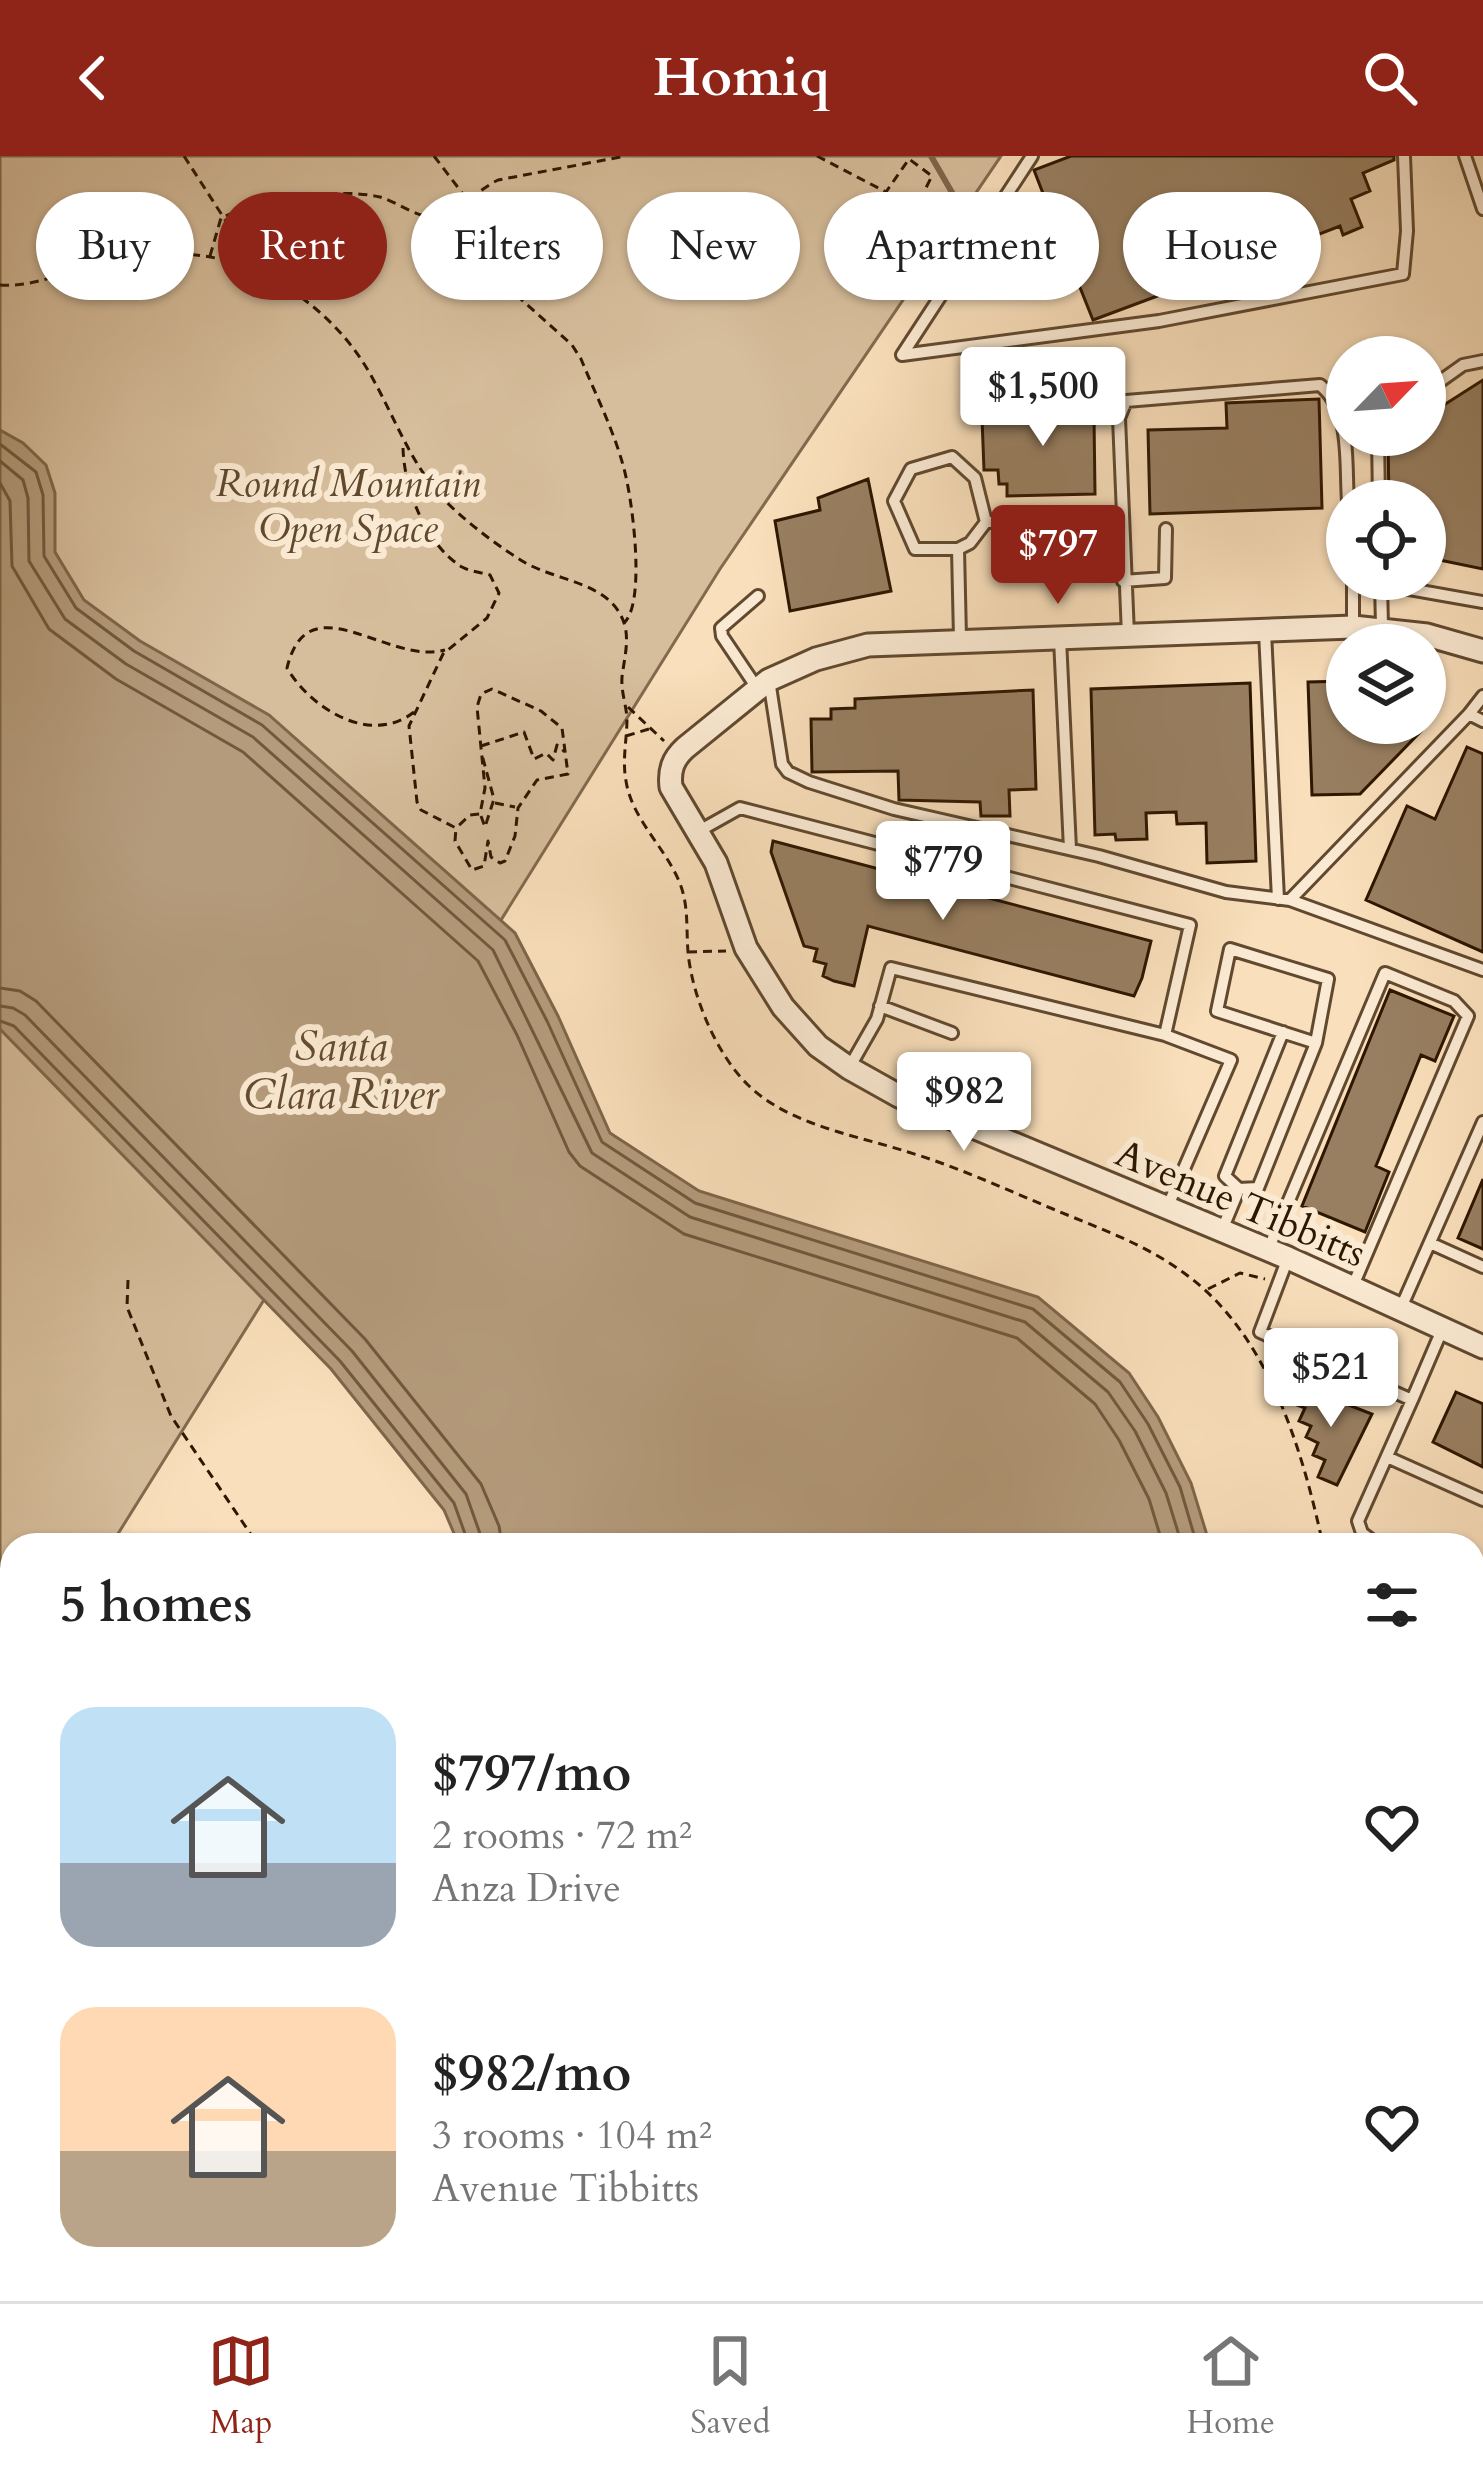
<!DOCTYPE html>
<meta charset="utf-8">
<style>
:root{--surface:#fff;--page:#f2f2f2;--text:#222;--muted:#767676;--line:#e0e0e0;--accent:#8f2418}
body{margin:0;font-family:Cardo,serif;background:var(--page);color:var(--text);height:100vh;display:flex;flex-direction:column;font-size:45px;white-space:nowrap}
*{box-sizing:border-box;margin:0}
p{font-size:39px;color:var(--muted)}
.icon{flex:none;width:66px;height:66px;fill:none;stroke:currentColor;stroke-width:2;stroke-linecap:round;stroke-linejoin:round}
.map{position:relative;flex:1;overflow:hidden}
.sheet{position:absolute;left:0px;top:1377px;width:1485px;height:768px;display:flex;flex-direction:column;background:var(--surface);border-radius:36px 36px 0 0;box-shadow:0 3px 9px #0004}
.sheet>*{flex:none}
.top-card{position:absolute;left:36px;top:36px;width:1413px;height:108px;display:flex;gap:24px}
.needle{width:78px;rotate:65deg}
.buttons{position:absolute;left:1326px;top:180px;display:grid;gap:24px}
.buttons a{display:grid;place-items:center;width:120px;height:120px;border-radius:50%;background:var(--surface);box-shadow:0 3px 9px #0004;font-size:60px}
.price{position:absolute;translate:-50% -102px;padding:0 27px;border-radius:12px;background:#fff;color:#222;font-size:39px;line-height:78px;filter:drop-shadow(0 3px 6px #0008)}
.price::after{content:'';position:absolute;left:50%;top:72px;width:36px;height:27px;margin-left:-18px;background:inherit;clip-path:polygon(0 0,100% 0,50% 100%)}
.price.selected{background:var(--accent);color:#fff}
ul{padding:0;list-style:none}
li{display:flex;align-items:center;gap:36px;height:300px;padding:0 60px}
li span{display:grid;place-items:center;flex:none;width:336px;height:240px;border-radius:36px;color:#555}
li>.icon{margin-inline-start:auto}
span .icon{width:144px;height:144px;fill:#fffc;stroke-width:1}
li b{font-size:51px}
h2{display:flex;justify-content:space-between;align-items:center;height:144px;padding:0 60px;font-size:51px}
.pill{padding:0 42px;border-radius:54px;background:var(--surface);box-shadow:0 3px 9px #0004;font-size:42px;line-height:108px}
.pill.selected{background:var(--accent);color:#fff}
header{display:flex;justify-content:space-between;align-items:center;height:156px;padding:0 60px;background:var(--accent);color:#fff;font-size:54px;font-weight:700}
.tab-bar{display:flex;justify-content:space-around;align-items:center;height:168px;border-top:3px solid var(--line);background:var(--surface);font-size:33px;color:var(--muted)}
.tab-bar a{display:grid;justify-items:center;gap:6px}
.tab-bar .selected{color:var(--accent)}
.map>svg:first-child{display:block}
.green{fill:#d6bd9b;stroke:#826a4e;stroke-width:3}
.water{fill:#b49b7b;stroke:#7e664a;stroke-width:3}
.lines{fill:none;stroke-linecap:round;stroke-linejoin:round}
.shore{stroke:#71593e;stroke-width:3}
.stream{stroke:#7e664a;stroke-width:6}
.building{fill:#987f61;stroke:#2e1700;stroke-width:3}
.service-casing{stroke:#61492f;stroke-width:16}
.minor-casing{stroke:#61492f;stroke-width:27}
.path{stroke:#2e1700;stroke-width:3;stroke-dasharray:9 6;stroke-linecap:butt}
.service{stroke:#fbead3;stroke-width:10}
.minor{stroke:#fbead3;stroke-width:21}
.labels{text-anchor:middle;stroke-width:12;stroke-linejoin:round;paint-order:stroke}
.park-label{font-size:39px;font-style:italic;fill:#60492e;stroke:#fbead3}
.street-label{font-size:39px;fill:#2e1700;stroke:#fbead3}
.water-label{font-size:42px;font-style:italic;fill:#644c31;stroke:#fbead3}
</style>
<header><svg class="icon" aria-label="back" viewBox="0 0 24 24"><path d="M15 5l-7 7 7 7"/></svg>Homiq<svg class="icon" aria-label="search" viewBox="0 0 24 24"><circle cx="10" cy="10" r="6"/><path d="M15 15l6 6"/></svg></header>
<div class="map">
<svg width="1483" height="2145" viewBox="0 0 1483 2145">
<rect width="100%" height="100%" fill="#f9dfbb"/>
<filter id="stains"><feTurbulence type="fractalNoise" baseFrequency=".00167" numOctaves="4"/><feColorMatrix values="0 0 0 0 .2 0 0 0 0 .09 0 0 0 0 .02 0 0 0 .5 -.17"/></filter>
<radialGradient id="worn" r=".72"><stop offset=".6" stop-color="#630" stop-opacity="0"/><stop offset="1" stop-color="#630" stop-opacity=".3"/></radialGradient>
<!-- green -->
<path class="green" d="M0 0H1001L720 413 111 1389H12V1548L0 1567Z"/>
<!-- water -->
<path class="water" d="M0 274 23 287 46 309 55 337V396L84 444 140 485 269 559 515 777 558 860 610 977 699 1035 1038 1141 1129 1217 1158 1261 1191 1327 1210 1389H459L444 1354 331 1213 0 873Z
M378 2133H1207L1203 2145H376Z"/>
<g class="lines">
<!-- shore -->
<path class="shore" d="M0 288 36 316 43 339 44 400 76 452 134 495 262 569 505 784 547 865 602 986 695 1047 1033 1153 1120 1226 1148 1268 1180 1331 1197 1389
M0 305 23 324 28 342 29 405 65 463 126 508 253 581 493 794 592 997 690 1061 1025 1166 1108 1236 1135 1275 1166 1337 1182 1389
M0 327 10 345 12 410 49 473 116 523 243 596 478 805 517 879 569 996 580 1010 684 1078 1017 1182 1095 1248 1119 1284 1149 1343 1163 1389
M0 832 20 835 36 845 365 1183 481 1328 499 1370 502 1389
M0 850 13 852 25 859 352 1195 466 1338 484 1389
M0 865 14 870 340 1205 454 1347 469 1389"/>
<!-- stream -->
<path class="stream" d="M931 0 954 40"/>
</g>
<!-- building -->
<path class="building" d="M1071 0H1394V4L1363 17 1370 35 1351 43 1362 71 1343 79 1340 70 1245 107 1249 116 1230 123 1227 114 1093 164 1077 124 1060 131 1027 47 1044 40 1034 14Z
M1483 224V413L1425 401V345H1389L1388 284 1396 279H1425V261Z
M1319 243 1322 352 1150 358 1148 274 1227 272 1226 247Z
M1063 244H1087L1088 262 1094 261 1095 338 1007 340V328H999L998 314H984L982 262Z
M868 323 891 435 790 455 775 365 820 354 818 342Z
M1347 525V567H1429L1360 638 1312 639 1308 526Z
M1250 527 1256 705 1207 707 1206 667 1177 668 1176 656 1146 657 1147 683 1116 684 1115 678 1095 679 1091 533Z
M1033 534 1036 633 1009 634 1010 660H981L980 646 899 644 898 615 812 616 811 563H831V553L855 552V543Z
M1467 591 1483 598V796L1366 744 1407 650 1435 663Z
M773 685 1151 785 1142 822 1134 840 868 770 854 830 834 825 823 820 826 808 814 805 817 793 804 790 771 696Z
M1390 834 1454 860 1435 905 1421 899 1376 1010 1389 1016 1365 1076 1302 1050Z
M1483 1023V1093L1458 1082Z
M1297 1229 1372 1258 1337 1329 1318 1321 1325 1304 1313 1299 1318 1287 1306 1281 1311 1270 1299 1265 1305 1252 1289 1246Z
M1456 1236 1483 1248V1311L1433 1286Z"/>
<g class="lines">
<defs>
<path id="service" d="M1032 0 902 199 1159 165 1403 118 1407 75 1404 0
M1465 0 1483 53
M1425 236 1463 209 1483 205
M1378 279 1379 345
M958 393 970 387 986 366
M1353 423V471
M1123 425 1165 422 1166 373
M1381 426 1382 471
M1381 428 1483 446
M1265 476 1278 743
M1128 479 1119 262 1126 245 1320 229C1352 255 1345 307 1348 345
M960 482 958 393H915L894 345 911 313 952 301 975 322 986 366H1122
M1060 483 1070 693
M769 524 782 608 788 616 809 626 894 653 1099 700 1226 736 1290 744 1483 814
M757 532 722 480 721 472 758 440
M1483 540 1469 558 1483 565
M699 675 740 652 1190 769 1165 879 891 812 877 863 849 912
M1290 744 1469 558
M880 850 952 877
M1283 876 1225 1020 1239 1033 1258 1032 1316 887 1328 823 1230 793 1217 855 1316 887
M1165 879 1231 904 1167 1052
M1222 1074 1239 1033
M1430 1087 1483 1111
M1268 1094 1385 817 1454 845 1468 860 1352 1132
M1288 1102 1260 1176 1412 1244 1442 1174
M1400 1154 1483 966
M1387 1301 1483 1344
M1378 1389 1362 1377 1358 1365 1412 1244
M1473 1460 1483 1436
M1 1847 12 1854
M0 1993 12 2033
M1473 2056 1483 2061
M42 2133 46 2145
M1311 2145 1316 2133"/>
<path id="minor" d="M1483 495 1427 479 1353 471 868 489 816 503 769 524 685 592C673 603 669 614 671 631L716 707 746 792 783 851 818 890 849 912 899 940 1288 1102 1483 1191
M1473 1619 1483 1596
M1473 1806 1483 1811"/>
</defs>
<!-- service casing -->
<use href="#service" class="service-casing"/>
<!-- minor casing -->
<use href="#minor" class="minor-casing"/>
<!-- path -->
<path class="path" d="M184 0 258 115
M434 0 466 42 493 118 572 189 581 203C595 237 613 273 623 309 632 339 646 443 625 466
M817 0 886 36 909 3 932 20C910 62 908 79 947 108
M210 100 221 62C260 43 337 31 380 41 397 46 416 61 433 61 451 61 479 33 498 24L626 0
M0 129C32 131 61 118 91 109 134 95 191 93 235 107 289 124 341 167 369 216 398 266 412 316 457 356 477 374 501 392 524 406 558 426 613 426 625 470 629 487 624 504 622 521 621 536 626 548 627 562 627 584 622 603 626 625 632 663 664 690 679 725 689 749 686 771 688 796 692 840 716 897 747 928 788 969 855 979 908 996 958 1011 1005 1033 1053 1053 1098 1072 1145 1088 1184 1117 1268 1177 1302 1292 1323 1389
M403 292C404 333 426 389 462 411 471 416 481 416 490 419L499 437 487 462 443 498 409 570 417 646 421 654 456 672 470 659 480 658 485 632 477 551 481 538 492 533 541 555 562 572 568 618 537 624 518 652 515 680 505 705 500 707 491 701 488 685 484 710 472 714 455 685 456 672
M628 551 664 585
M414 556C371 590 311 553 287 512 308 424 388 510 445 494
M626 580 652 572
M481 590 524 576 534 603 546 597 553 604 557 589 565 596
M495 647 515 651
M481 660 485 671 494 643 482 599
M688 796 726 795
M128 1124 127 1151 171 1260 258 1389
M1208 1133 1240 1117 1265 1123
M0 1749 12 1787
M0 1818 8 1833
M0 1963 12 1958
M258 2133 268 2145
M276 2133 285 2145
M106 2145 112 2142 109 2133
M1272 2145 1277 2133"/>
<!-- service -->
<use href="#service" class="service"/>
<!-- minor -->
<use href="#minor" class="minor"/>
</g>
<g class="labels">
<!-- park labels -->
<g class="park-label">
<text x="348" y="340">Round Mountain<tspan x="348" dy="45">Open Space</tspan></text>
</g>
<!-- street labels -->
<g class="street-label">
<text transform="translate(1241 1046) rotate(23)" y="14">Avenue Tibbitts</text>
</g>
<!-- water labels -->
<g class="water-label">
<text x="341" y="904">Santa<tspan x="341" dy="48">Clara River</tspan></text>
</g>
</g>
<rect width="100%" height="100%" filter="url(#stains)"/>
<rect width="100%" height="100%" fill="url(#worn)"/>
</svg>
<div class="buttons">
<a><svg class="needle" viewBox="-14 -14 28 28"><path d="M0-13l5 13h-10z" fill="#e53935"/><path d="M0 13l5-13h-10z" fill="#767676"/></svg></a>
<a><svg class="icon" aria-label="locate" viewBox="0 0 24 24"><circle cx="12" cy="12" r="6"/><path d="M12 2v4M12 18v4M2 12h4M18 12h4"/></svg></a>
<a><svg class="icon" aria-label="layers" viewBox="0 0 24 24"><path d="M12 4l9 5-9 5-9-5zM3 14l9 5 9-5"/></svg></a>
</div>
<b class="price" style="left:1043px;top:293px">$1,500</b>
<b class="price selected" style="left:1058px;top:451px">$797</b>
<b class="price" style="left:943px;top:767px">$779</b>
<b class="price" style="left:964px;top:998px">$982</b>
<b class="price" style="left:1331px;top:1274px">$521</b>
<div class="top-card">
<a class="pill">Buy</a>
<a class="pill selected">Rent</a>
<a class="pill">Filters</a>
<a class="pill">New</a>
<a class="pill">Apartment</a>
<a class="pill">House</a>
</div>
<section class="sheet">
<h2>5 homes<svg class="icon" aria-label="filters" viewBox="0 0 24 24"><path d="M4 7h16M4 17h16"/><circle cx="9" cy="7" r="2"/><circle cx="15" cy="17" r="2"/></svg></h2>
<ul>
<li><span style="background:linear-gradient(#bfe0f5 65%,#9aa5b1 0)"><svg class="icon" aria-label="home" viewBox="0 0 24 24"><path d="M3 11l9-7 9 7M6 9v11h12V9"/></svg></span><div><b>$797/mo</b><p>2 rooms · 72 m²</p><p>Anza Drive</p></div><svg class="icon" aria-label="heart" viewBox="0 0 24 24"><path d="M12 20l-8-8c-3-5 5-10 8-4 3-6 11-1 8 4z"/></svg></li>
<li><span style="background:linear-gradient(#ffd9b3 60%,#b9a48a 0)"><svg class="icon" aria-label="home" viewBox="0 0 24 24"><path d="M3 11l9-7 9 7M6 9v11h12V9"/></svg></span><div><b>$982/mo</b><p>3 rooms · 104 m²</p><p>Avenue Tibbitts</p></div><svg class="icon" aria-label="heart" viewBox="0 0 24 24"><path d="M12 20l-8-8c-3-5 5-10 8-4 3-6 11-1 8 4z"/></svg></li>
</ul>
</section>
</div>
<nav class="tab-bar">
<a class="selected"><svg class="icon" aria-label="map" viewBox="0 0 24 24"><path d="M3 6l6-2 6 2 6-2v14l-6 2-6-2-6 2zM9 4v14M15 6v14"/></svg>Map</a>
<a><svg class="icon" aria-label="saved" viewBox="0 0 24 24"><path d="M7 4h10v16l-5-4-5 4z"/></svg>Saved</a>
<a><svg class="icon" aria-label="home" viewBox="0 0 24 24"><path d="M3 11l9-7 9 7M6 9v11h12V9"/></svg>Home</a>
</nav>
